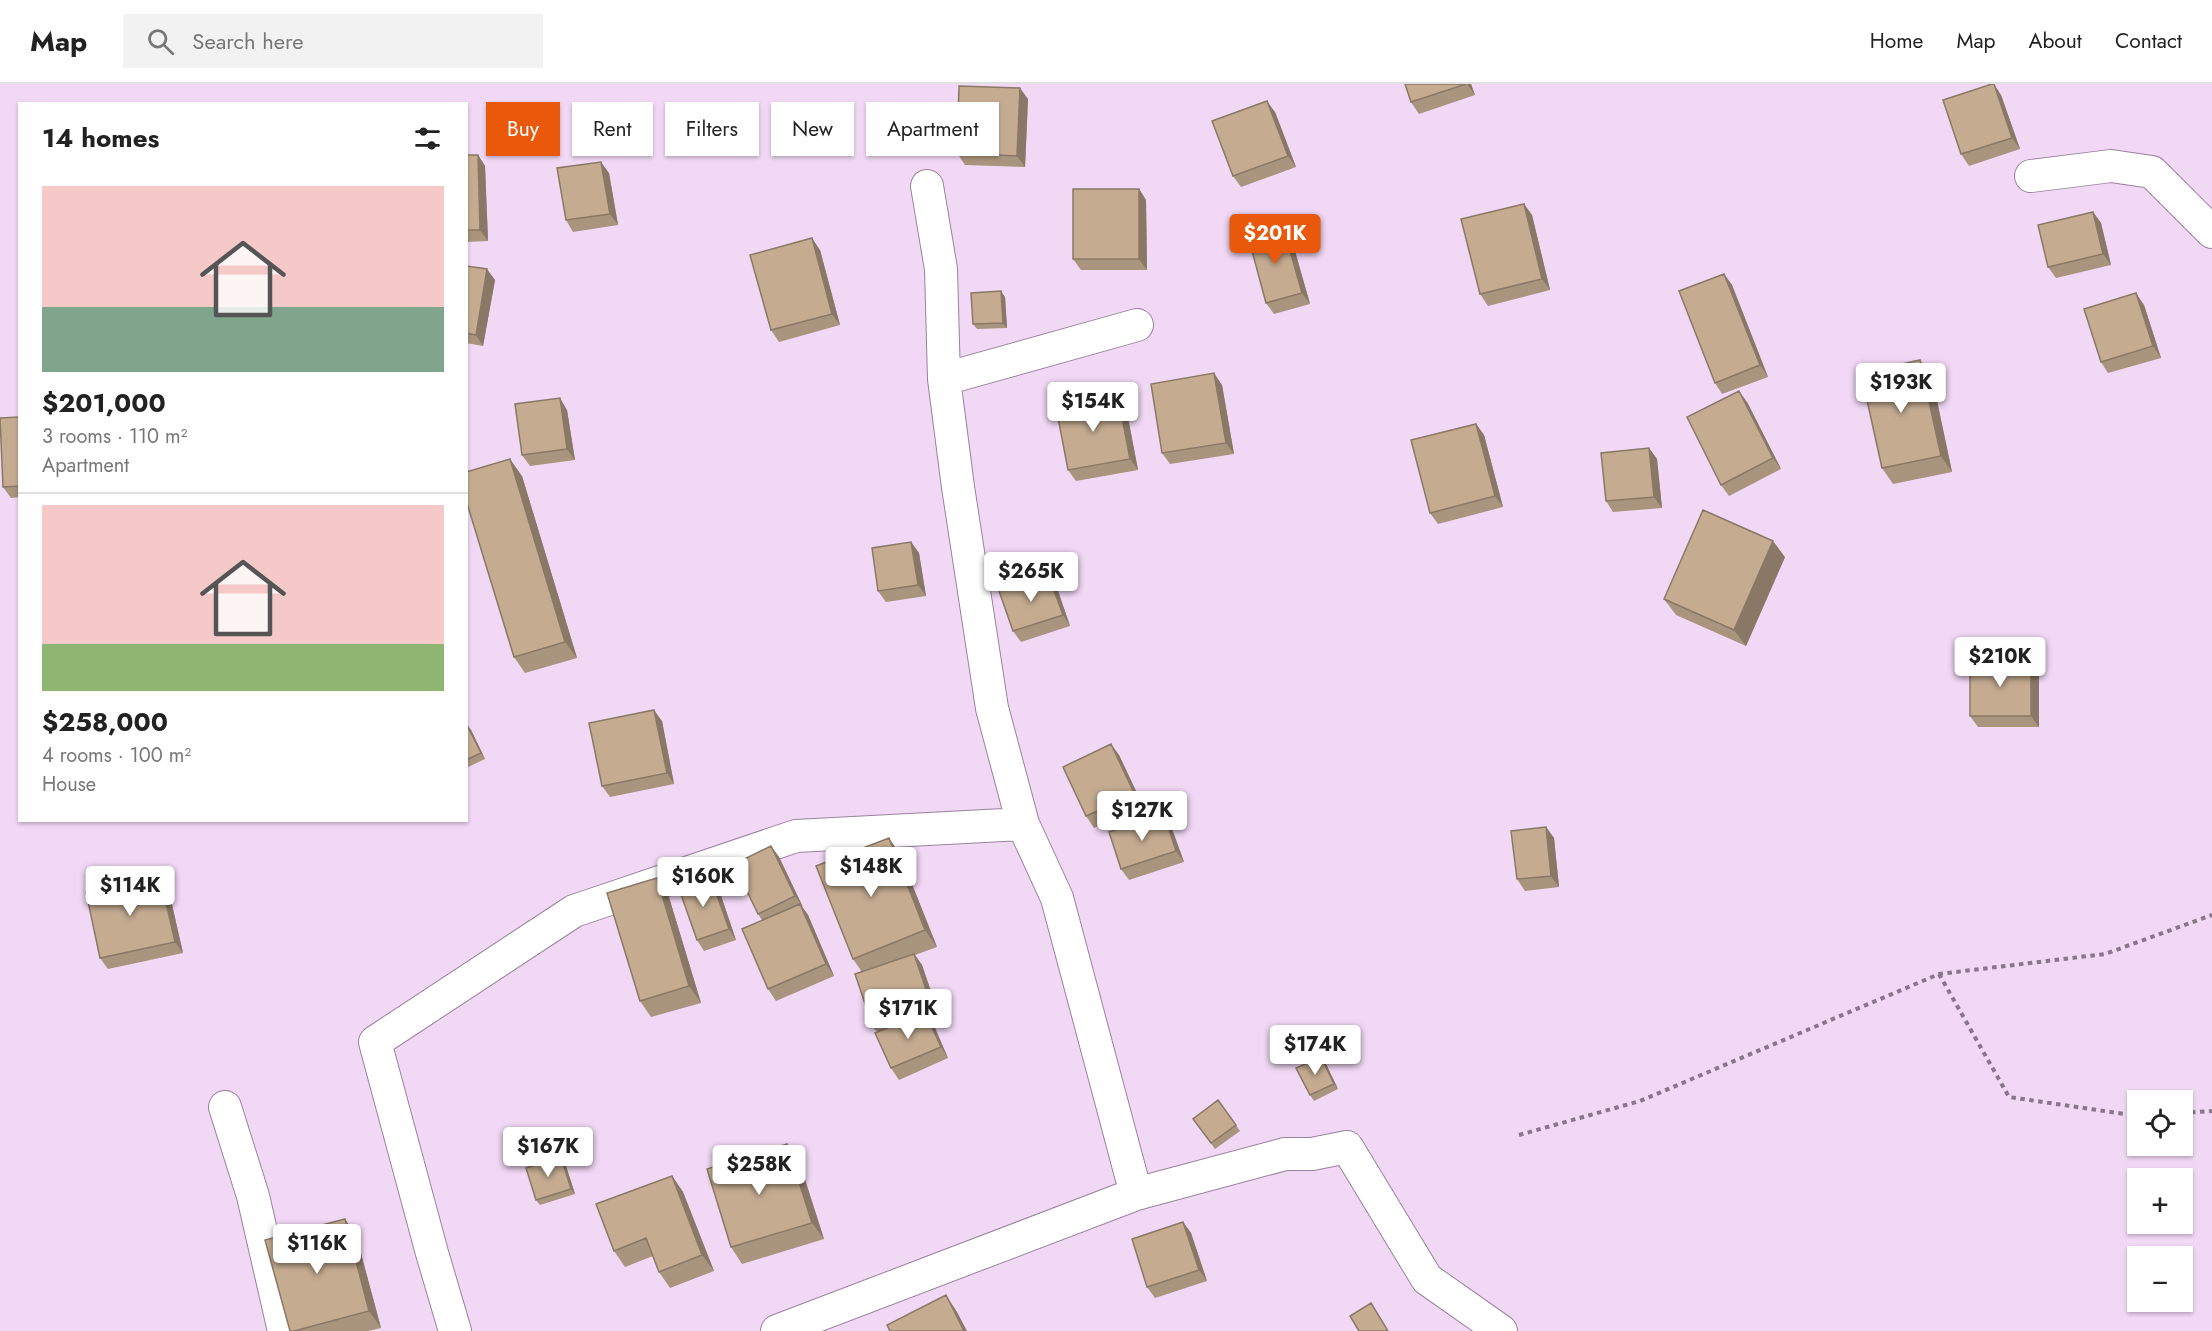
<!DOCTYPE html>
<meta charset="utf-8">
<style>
:root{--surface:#fff;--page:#f2f2f2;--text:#222;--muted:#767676;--line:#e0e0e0;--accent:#ea580c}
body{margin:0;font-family:Jost,sans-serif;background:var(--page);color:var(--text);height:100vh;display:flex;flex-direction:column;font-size:22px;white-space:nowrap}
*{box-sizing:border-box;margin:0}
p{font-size:20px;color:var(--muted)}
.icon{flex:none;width:33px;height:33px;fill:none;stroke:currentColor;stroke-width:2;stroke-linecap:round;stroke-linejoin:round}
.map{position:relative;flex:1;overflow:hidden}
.panel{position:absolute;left:18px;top:18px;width:450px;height:720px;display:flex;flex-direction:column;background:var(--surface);border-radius:0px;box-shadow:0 2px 4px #0004}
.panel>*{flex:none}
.top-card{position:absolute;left:486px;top:18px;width:570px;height:54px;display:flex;gap:12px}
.controls{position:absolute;left:2127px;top:1006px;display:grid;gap:12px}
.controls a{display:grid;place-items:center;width:66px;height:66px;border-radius:0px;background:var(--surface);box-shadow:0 2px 4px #0004;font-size:30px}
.price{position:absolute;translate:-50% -51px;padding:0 14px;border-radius:6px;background:#fff;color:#222;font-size:20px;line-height:39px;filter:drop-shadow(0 2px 3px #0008)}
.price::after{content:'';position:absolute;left:50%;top:36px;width:18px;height:14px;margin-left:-9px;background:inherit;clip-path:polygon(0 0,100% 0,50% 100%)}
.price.active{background:var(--accent);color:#fff}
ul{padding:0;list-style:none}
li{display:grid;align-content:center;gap:12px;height:318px;padding:0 24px}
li+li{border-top:2px solid var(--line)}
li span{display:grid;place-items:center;height:186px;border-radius:0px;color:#555}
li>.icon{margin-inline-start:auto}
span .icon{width:108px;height:108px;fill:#fffc;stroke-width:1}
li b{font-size:26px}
h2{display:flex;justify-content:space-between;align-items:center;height:72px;padding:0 24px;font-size:26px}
.tag{padding:0 21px;border-radius:0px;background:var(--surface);box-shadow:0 2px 4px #0004;font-size:21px;line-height:54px}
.tag.active{background:var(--accent);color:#fff}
header{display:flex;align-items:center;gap:36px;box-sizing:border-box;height:84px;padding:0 30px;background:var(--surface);border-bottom:2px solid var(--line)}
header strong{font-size:28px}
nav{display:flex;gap:33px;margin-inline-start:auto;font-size:21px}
.search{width:420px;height:54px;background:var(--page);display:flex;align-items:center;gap:15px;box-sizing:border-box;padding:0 21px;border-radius:0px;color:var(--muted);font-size:22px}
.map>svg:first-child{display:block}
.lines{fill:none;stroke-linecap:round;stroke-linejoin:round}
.minor-casing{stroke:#99829d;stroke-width:34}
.path{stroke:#88778a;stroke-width:4;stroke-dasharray:4.5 4.5;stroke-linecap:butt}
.minor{stroke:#fff;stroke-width:32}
.wall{fill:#a9947d}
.shaded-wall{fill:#8a7866}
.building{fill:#c5ac91;stroke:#8a7866;stroke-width:1.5}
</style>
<header>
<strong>Map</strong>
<div class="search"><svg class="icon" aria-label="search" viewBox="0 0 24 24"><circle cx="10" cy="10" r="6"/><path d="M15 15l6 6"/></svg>Search here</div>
<nav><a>Home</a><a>Map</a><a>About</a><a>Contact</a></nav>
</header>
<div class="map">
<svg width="2212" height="1247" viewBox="0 0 2212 1247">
<rect width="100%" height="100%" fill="#f1d8f5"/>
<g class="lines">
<defs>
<path id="minor" d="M2031 92 2111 82 2152 88 2212 148
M927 102 941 185 944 295
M225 1023 253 1112 284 1247
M1136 1110 1057 814 1023 740 992 624 958 403 944 295 1137 241
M455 1247 432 1169 375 958 574 827 796 752 1023 740
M777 1247 1136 1110 1285 1070H1312L1347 1063 1427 1195 1501 1247"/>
</defs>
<!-- minor casing -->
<use href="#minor" class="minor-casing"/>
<!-- path -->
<path class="path" d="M1939 890 2009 1013 2138 1032
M2182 1029 2212 1027
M1519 1051 1640 1017 1939 890 2105 870 2212 831"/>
<!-- minor -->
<use href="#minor" class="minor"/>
</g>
<!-- wall -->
<path class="wall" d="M1405 0H1471L1475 11 1419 30 1411 18Z
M2001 11 2020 65 1969 82 1961 70Z
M1028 15 1025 83 965 81 957 69Z
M1275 28 1296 83 1241 103 1233 92Z
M466 71H478L485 82 488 157 466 158Z
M609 89 618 141 573 148 566 136Z
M1139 105 1146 116 1147 186H1081L1073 175Z
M1524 120 1532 131 1550 206 1488 222 1480 210Z
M2093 128 2101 139 2111 181 2056 194 2048 183Z
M1291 153 1310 220 1274 230 1266 219Z
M820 166 840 241 779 258 771 246Z
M466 182 495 196 483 262 466 259Z
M1724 190 1732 201 1768 293 1722 310 1715 299Z
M1005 213 1007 244 977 245 973 240Z
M2144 221 2161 274 2108 289 2101 278Z
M1920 276 1932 293 1952 388 1893 400 1882 384Z
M1222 301 1234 370 1170 380 1162 369Z
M1747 318 1781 385 1729 412 1721 401Z
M1126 323 1138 386 1076 397 1068 386Z
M567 326 575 376 530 382 522 371Z
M20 333V413L11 414 3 403Z
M1476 340 1484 351 1503 423 1438 440 1430 429Z
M1649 364 1657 375 1662 424 1613 428 1606 417Z
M522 392 577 574 525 589 514 573Z
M911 458 919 469 926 512 886 518 878 507Z
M1785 473 1746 562 1676 531 1664 515Z
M1048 490 1056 501 1070 542 1021 558 1013 547Z
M2031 577 2039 588V643H1978L1970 632Z
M662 637 674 700 610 713 602 702Z
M466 641 471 646 485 675 466 684Z
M1119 671 1143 722 1094 744 1086 732Z
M1171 742 1184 778 1129 796 1121 785Z
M1546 743 1554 754 1559 803 1525 807 1517 795Z
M771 762 779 773 803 824 808 831 834 892 776 917 768 905 762 836 758 830Z
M900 770 937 863 915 871 922 881 940 934 931 937 948 974 899 996 891 984 877 948 873 943 862 888 853 875Z
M160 792 168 803 183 869 108 885 100 874Z
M710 792 718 803 736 856 704 867 697 856Z
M657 794 668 810 701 919 651 933 640 917Z
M1321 973 1325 978 1338 1005 1314 1017 1310 1011Z
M1218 1016 1240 1047 1215 1065 1193 1035Z
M787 1060 799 1077 824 1155 742 1180 731 1163Z
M561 1073 565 1079 575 1110 540 1121 536 1116Z
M672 1092 683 1108 714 1187 670 1204 659 1188 653 1172 625 1183 614 1167Z
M1183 1138 1191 1149 1207 1197 1155 1214 1147 1203Z
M356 1151 381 1244 368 1247H294Z"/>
<!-- shaded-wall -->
<path class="shaded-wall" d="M1467 0H1471L1475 11Z
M1994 0 2001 11 2020 65 2012 54Z
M1020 4 1028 15 1025 83 1017 72Z
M1267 17 1275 28 1296 83 1288 72Z
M478 71 485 82 488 157 480 146Z
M601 78 609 89 618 141 610 130Z
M1139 105 1146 116 1147 186 1139 175Z
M1524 120 1532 131 1550 206 1542 195Z
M2093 128 2101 139 2111 181 2103 170Z
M1283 142 1291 153 1310 220 1302 209Z
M812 154 820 166 840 241 832 230Z
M487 185 495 196 483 262 476 251Z
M1724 190 1732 201 1768 293 1760 281Z
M1001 207 1005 213 1007 244 1003 239Z
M2136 209 2144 221 2161 274 2153 262Z
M1920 276 1932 293 1952 388 1941 372Z
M1214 289 1222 301 1234 370 1226 359Z
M1739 307 1747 318 1781 385 1773 374Z
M1118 312 1126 323 1138 386 1130 375Z
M560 314 567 326 575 376 567 365Z
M1476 340 1484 351 1503 423 1495 412Z
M1649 364 1657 375 1662 424 1654 413Z
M510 375 522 392 577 574 565 558Z
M1773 457 1785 473 1746 562 1734 546Z
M911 458 919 469 926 512 918 501Z
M1048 490 1056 501 1070 542 1063 531Z
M2031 577 2039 588V643L2031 632Z
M654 626 662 637 674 700 667 689Z
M467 641 471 646 485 675 481 669Z
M1111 660 1119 671 1143 722 1135 711Z
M1164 730 1171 742 1184 778 1176 767Z
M1546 743 1554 754 1559 803 1551 792Z
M889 754 900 770 937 863 925 846Z
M771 762 779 773 803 823 795 812Z
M160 792 168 803 183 869 175 858Z
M710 792 718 803 736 856 729 845Z
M657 794 668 810 701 919 689 902Z
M800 820 808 831 834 892 826 880Z
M914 870 922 881 940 934 932 923Z
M925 928 933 939 948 974 941 963Z
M1321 973 1325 978 1338 1005 1334 1000Z
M787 1060 799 1077 824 1155 812 1139Z
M561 1073 565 1079 575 1110 571 1105Z
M672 1092 683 1108 714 1187 702 1171Z
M345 1135 356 1151 381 1244 369 1227Z
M1183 1138 1191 1149 1207 1197 1199 1186Z
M946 1211 957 1228 967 1247H964Z"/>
<!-- building -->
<path class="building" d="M1405 0H1466L1411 18Z
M1992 0H1994L2012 54 1961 70 1943 16Z
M959 2 1020 4 1017 72 957 69Z
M1267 17 1288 72 1233 92 1212 37Z
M466 71H478L480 146H466Z
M601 78 610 130 566 136 557 84Z
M1073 105H1139V175H1073Z
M1524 120 1542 195 1480 210 1461 135Z
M2093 128 2103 170 2048 183 2038 141Z
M1283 142 1302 209 1266 219 1248 152Z
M812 154 832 230 771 246 750 171Z
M466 182 487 185 476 251 466 249Z
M1724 190 1760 281 1715 299 1679 207Z
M1001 207 1003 239 973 240 971 209Z
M2136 209 2153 262 2101 278 2084 225Z
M1920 276 1941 372 1882 384 1861 289Z
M1214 289 1226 359 1162 369 1151 300Z
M1739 307 1773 374 1721 401 1687 333Z
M1118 312 1130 375 1068 386 1056 323Z
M560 314 567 365 522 371 515 320Z
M20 333V402L3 403 0 334Z
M1476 340 1495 412 1430 429 1411 356Z
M1649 364 1654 413 1606 417 1601 369Z
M510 375 565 558 514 573 466 416V388Z
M1703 426 1773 457 1734 546 1664 515Z
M911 458 918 501 878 507 872 464Z
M1048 490 1063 531 1013 547 999 507Z
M1970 577H2031V632H1970Z
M654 626 667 689 602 702 589 639Z
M466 641H467L481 669 466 676Z
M1111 660 1135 711 1086 732 1063 683Z
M1164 730 1176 767 1121 785 1109 748Z
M1546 743 1551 792 1517 795 1511 747Z
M889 754 925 846 853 875 816 782Z
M771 762 795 812 758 830 734 780Z
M160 792 175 858 100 874 86 808Z
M710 792 729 845 697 856 678 802Z
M657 794 689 902 640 917 607 809Z
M800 820 826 880 768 905 742 845Z
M914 870 932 923 873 943 855 890Z
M925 928 941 963 891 984 875 949Z
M1321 973 1334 1000 1310 1011 1296 984Z
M1218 1016 1236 1041 1211 1059 1193 1035Z
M787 1060 812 1139 731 1163 707 1085Z
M561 1073 571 1105 536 1116 526 1084Z
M672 1092 702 1171 659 1188 646 1154 614 1167 596 1120Z
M345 1135 369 1227 294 1247H290L265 1156Z
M1183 1138 1199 1186 1147 1203 1132 1155Z
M946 1211 964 1247H890L887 1241Z
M1371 1219 1388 1247H1359L1350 1232Z"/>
</svg>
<div class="controls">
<a><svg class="icon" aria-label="locate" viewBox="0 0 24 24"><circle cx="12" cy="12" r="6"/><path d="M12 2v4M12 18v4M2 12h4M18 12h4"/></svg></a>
<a>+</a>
<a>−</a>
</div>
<b class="price active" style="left:1275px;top:181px">$201K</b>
<b class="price" style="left:1901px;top:330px">$193K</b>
<b class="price" style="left:1093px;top:349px">$154K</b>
<b class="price" style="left:1031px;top:519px">$265K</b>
<b class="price" style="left:2000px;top:604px">$210K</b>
<b class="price" style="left:1142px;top:758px">$127K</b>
<b class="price" style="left:871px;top:814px">$148K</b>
<b class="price" style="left:703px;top:824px">$160K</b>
<b class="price" style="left:130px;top:833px">$114K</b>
<b class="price" style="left:908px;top:956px">$171K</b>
<b class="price" style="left:1315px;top:992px">$174K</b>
<b class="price" style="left:548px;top:1094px">$167K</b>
<b class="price" style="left:759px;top:1112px">$258K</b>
<b class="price" style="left:317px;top:1191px">$116K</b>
<div class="top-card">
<a class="tag active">Buy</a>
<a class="tag">Rent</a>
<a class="tag">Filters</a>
<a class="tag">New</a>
<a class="tag">Apartment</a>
</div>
<section class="panel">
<h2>14 homes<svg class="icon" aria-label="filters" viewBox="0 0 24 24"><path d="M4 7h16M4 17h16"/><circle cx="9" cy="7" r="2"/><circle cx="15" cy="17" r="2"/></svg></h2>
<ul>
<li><span style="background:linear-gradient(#f6c9c9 65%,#7fa58c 0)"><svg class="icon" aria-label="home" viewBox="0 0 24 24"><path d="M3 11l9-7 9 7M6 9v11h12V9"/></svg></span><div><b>$201,000</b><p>3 rooms · 110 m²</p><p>Apartment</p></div></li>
<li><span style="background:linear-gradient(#f6c9c9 75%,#8fb573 0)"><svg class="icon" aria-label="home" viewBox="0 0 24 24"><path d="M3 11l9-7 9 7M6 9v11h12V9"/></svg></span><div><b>$258,000</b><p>4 rooms · 100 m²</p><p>House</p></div></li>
</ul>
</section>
</div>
